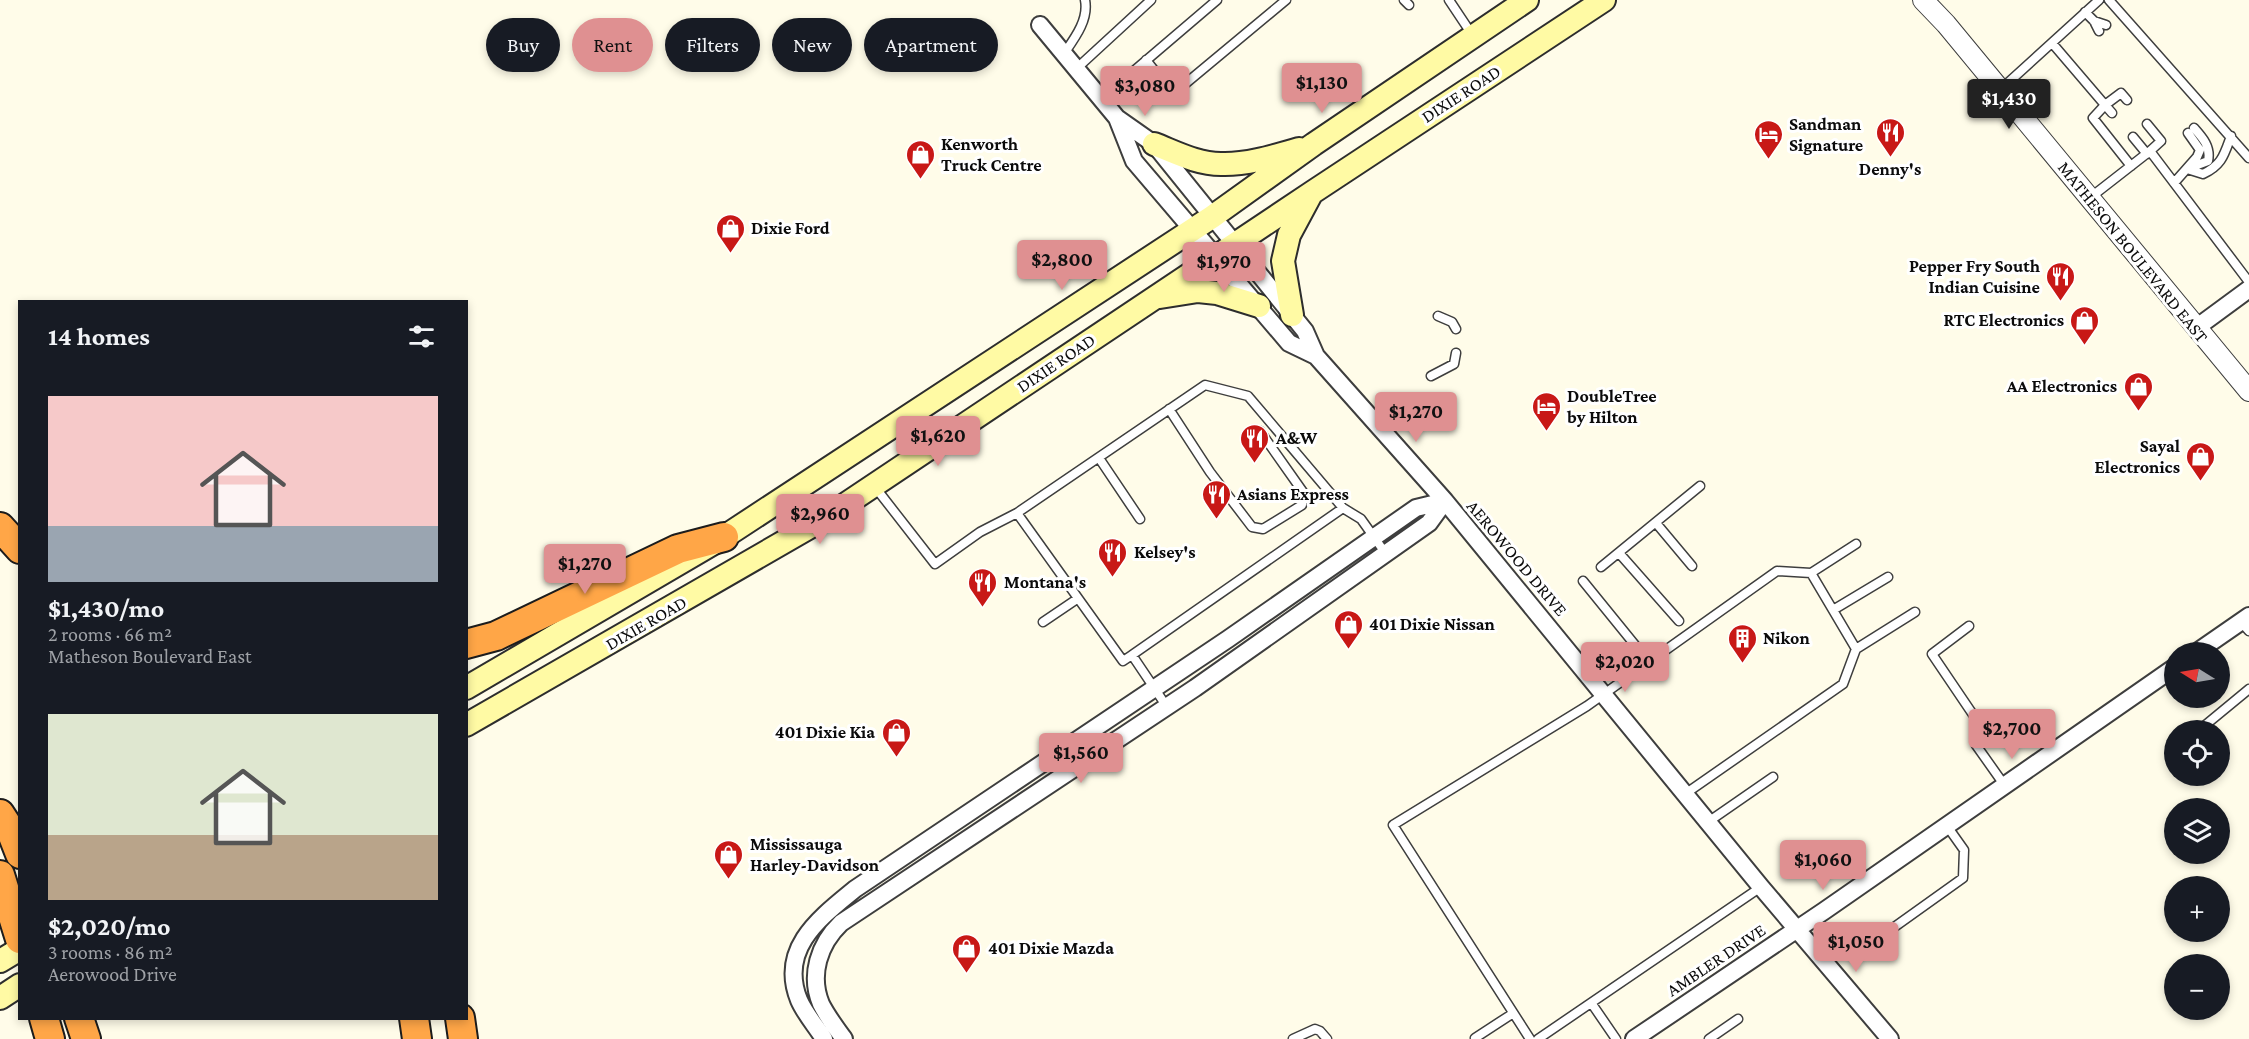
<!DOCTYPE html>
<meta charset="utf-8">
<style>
:root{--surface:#171b24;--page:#20242c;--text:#f1f3f6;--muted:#9ea1a6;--accent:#df9091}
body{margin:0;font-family:"Crimson Pro",serif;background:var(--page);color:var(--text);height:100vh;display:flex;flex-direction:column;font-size:22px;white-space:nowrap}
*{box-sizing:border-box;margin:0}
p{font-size:20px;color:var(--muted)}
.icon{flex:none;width:33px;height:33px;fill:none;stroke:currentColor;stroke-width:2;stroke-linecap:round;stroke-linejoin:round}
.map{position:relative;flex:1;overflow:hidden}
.side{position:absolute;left:18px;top:300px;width:450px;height:720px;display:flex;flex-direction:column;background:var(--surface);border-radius:0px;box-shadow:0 3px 9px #0003}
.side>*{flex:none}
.hud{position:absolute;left:486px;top:18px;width:570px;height:54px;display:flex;gap:12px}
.needle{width:39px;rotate:281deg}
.fabs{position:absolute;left:2164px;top:642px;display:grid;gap:12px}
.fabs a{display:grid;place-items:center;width:66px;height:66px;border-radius:50%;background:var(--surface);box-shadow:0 3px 9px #0003;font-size:30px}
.price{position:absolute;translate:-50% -51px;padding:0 14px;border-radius:6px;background:var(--accent);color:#111;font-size:20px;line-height:39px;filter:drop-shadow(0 2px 3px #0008)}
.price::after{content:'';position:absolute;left:50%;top:36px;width:18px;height:14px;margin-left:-9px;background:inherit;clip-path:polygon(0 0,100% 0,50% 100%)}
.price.active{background:#222;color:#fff}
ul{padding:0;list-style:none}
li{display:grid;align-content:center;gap:12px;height:318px;padding:0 30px}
li span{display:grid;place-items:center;height:186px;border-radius:0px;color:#555}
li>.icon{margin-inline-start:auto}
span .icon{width:108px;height:108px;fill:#fffc;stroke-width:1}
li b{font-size:26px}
h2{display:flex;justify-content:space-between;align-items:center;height:72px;padding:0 30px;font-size:26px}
.chip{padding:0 21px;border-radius:27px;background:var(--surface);box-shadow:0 3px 9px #0003;font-size:21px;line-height:54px}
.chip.active{background:var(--accent);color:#111}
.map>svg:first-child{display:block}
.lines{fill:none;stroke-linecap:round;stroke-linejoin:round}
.service-casing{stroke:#3e3e3e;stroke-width:11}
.minor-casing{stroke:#3e3e3e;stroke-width:20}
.tertiary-casing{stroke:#3e3e3e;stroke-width:22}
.secondary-casing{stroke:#2d2d2d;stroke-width:26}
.motorway-casing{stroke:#1c1c1c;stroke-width:32}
.service{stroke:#fff;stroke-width:8}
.minor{stroke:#fff;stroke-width:16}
.tertiary{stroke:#fff;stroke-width:20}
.secondary{stroke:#fffaa4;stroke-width:22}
.motorway{stroke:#ffa647;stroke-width:28}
.labels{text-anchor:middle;stroke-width:6;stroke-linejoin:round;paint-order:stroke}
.street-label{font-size:18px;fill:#0b0b0b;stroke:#fff}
.poi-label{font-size:18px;font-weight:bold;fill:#0b0b0b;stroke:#fff;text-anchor:start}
</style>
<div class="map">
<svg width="2249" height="1039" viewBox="0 0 2249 1039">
<rect width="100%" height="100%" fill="#fffce9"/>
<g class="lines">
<defs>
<path id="service" d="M1404 0 1409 5
M1449 0 1473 36
M2109 0 2249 158
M2085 12 2094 21 2099 31
M2094 21 2106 25
M2052 43 2105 105 2093 118 2131 166
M1063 55C1074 39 1089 20 1085 0
M1146 60 1173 94 1286 0
M1076 69 1151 0
M2000 90 2099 0
M1101 99 1217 0
M2112 113 2105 105 2121 93 2127 100
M2147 124 2161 141 2150 151
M2133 137 2147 154
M2187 169 2203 174C2222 165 2224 155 2231 136
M2187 169 2208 161C2211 147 2203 138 2194 128
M2174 183 2197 157 2200 150 2188 133
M2091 197 2150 151 2249 282
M1438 316 1452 322 1456 329
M1431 376 1454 364 1456 353
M1169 409 1210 472 1252 527 1263 529 1302 505 1303 492 1260 431
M1099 458 1140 519
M875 487 935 564 980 532 1017 513 1205 385 1248 396 1343 508 1361 519 1386 554
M1017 513 1123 661 1132 655 1167 707
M1656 523 1692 566
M1619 553 1679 621
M1601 567 1700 486
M1811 573 1856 544
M1583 581 1635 645
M1833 610 1888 577
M1043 622 1077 599
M2241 622 2249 631
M1969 626 1932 654 1978 722 1976 745 2005 786
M1856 649 1915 612
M1132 655 1343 508
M2203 727 2249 689
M1708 822 1773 777
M1872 943 1963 878 1964 850 1947 826
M1592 1004 1616 1039
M1475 1038 1512 1014
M1293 1039 1315 1029 1320 1031 1327 1039
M1530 1039 1393 825 1587 706 1777 571 1811 573 1856 649 1843 684 1685 794
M1538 1039 1761 887
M1709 1039 1738 1019"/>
<path id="minor" d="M1040 25 1117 118 1154 144 1305 331 1316 356 1445 501 1761 887 1890 1039
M1117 118 1134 161 1289 343 1316 356
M2196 328 2249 289
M2197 652 2249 616
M824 1039C816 1026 805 1014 799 1000 778 948 821 917 855 889L1228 639 1416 508 1445 501
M844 1039C836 1028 827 1016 821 1004 809 975 819 944 841 923L1195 688 1429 523 1445 501
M1634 1039 1824 911 2175 667"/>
<path id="tertiary" d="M1923 0 1946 24 2249 391"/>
<path id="secondary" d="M1154 144C1175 152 1197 164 1221 164 1246 165 1275 156 1299 149
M1160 297 1198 291 1217 293 1259 306
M1292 315 1283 261 1289 235 1311 194
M466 688 724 537 1212 217 1314 144 1527 0
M466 725 822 520 1313 192 1604 0
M0 961 20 949
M0 998 20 985"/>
<path id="motorway" d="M0 527 20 549
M466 644 496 636 678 549 724 537
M0 814 11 831 20 854
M0 875 20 939
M44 1018 50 1039
M79 1018 86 1039
M414 1018 417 1039
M460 1018 463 1039"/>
</defs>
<!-- service casing -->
<use href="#service" class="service-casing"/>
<!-- minor casing -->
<use href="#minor" class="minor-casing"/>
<!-- tertiary casing -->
<use href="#tertiary" class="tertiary-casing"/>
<!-- secondary casing -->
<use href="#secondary" class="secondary-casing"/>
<!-- motorway casing -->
<use href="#motorway" class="motorway-casing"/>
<!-- service -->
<use href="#service" class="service"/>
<!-- minor -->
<use href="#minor" class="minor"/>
<!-- tertiary -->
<use href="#tertiary" class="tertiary"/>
<!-- secondary -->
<use href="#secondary" class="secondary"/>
<!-- motorway -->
<use href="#motorway" class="motorway"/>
</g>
<!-- icons -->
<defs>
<symbol id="restaurant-pin" viewBox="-11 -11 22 30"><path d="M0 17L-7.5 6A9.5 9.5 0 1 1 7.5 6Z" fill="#c81816" stroke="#fff"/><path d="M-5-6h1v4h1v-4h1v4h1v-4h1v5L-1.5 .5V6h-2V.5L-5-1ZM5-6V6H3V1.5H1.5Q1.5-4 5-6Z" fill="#fff"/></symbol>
<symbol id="hotel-pin" viewBox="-11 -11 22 30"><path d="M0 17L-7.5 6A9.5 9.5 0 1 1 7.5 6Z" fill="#c81816" stroke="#fff"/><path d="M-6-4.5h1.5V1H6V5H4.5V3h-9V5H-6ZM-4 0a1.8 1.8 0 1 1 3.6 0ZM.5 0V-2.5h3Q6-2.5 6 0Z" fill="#fff"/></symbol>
<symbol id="shop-pin" viewBox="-11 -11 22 30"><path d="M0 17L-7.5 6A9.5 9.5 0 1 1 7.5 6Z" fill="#c81816" stroke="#fff"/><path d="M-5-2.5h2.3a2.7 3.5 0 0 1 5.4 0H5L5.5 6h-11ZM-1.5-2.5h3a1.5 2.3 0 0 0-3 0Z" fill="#fff"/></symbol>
<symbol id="building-pin" viewBox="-11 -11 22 30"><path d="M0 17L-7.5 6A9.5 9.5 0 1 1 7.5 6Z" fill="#c81816" stroke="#fff"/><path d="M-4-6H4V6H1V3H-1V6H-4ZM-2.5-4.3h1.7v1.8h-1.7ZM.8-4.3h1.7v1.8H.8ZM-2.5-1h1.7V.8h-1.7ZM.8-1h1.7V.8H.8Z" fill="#fff"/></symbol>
</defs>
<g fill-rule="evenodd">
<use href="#restaurant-pin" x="1874" y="116" width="33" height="45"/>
<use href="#hotel-pin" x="1752" y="118" width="33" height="45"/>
<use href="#shop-pin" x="904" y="138" width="33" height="45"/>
<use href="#shop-pin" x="714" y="212" width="33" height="45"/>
<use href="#restaurant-pin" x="2044" y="260" width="33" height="45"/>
<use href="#shop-pin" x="2068" y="304" width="33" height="45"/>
<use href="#shop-pin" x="2122" y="370" width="33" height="45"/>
<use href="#hotel-pin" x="1530" y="390" width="33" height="45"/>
<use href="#restaurant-pin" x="1238" y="422" width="33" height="45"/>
<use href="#shop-pin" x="2184" y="440" width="33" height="45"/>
<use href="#restaurant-pin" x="1200" y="478" width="33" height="45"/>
<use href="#restaurant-pin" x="1096" y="536" width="33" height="45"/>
<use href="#restaurant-pin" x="966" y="566" width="33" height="45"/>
<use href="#shop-pin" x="1332" y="608" width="33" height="45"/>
<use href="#building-pin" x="1726" y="622" width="33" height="45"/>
<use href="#shop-pin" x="880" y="716" width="33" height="45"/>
<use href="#shop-pin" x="712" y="838" width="33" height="45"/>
<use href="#shop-pin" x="950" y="932" width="33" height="45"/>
</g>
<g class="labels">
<!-- street labels -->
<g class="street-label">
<text transform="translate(1461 94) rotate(-33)" y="6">DIXIE ROAD</text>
<text transform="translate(2133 252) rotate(51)" y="6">MATHESON BOULEVARD EAST</text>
<text transform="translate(1056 363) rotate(-34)" y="6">DIXIE ROAD</text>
<text transform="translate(1517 558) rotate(50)" y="6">AEROWOOD DRIVE</text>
<text transform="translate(646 623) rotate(-30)" y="6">DIXIE ROAD</text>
<text transform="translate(1716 960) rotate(-34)" y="6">AMBLER DRIVE</text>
</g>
<!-- poi labels -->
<g class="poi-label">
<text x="1789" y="130">Sandman<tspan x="1789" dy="21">Signature</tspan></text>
<text x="941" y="150">Kenworth<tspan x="941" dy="21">Truck Centre</tspan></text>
<text x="1890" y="175" text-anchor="middle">Denny's</text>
<text x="751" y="234">Dixie Ford</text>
<text x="2040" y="272" text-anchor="end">Pepper Fry South<tspan x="2040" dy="21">Indian Cuisine</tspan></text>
<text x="2064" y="326" text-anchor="end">RTC Electronics</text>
<text x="2117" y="392" text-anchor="end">AA Electronics</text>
<text x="1567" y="402">DoubleTree<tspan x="1567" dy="21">by Hilton</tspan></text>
<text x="1276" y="444">A&amp;W</text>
<text x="2180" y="452" text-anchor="end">Sayal<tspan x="2180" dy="21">Electronics</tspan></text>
<text x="1237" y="500">Asians Express</text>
<text x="1134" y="558">Kelsey's</text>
<text x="1004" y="588">Montana's</text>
<text x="1369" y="630">401 Dixie Nissan</text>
<text x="1763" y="644">Nikon</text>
<text x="875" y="738" text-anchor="end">401 Dixie Kia</text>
<text x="750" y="850">Mississauga<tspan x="750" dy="21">Harley-Davidson</tspan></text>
<text x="988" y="954">401 Dixie Mazda</text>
</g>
</g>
</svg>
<div class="fabs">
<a><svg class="needle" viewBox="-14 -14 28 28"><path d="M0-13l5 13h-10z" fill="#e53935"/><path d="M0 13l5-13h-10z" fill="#9ea1a6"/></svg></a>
<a><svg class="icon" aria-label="locate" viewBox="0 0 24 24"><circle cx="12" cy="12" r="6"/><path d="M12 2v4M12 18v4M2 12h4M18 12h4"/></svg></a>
<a><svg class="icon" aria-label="layers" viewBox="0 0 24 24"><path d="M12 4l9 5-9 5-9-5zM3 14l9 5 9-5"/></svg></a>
<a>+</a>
<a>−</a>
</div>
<b class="price" style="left:1322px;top:114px">$1,130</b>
<b class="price" style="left:1145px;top:117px">$3,080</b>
<b class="price active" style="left:2009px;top:130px">$1,430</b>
<b class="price" style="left:1062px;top:291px">$2,800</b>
<b class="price" style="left:1224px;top:293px">$1,970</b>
<b class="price" style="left:1416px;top:443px">$1,270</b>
<b class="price" style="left:938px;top:467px">$1,620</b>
<b class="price" style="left:820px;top:545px">$2,960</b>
<b class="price" style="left:585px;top:595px">$1,270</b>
<b class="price" style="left:1625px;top:693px">$2,020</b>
<b class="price" style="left:2012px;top:760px">$2,700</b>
<b class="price" style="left:1081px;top:784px">$1,560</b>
<b class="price" style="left:1823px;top:891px">$1,060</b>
<b class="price" style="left:1856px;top:973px">$1,050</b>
<div class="hud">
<a class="chip">Buy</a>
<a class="chip active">Rent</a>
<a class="chip">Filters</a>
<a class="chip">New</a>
<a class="chip">Apartment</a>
</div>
<section class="side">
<h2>14 homes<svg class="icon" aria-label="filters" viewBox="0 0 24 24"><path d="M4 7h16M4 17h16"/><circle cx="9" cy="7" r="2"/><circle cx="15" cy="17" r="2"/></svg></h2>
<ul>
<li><span style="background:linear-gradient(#f6c9c9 70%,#9aa5b1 0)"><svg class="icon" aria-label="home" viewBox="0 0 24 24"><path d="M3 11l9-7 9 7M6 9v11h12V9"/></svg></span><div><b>$1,430/mo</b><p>2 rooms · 66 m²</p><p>Matheson Boulevard East</p></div></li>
<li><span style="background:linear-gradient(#dfe7d0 65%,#b9a48a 0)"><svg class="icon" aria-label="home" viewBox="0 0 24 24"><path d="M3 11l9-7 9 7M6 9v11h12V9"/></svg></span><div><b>$2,020/mo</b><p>3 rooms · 86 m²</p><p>Aerowood Drive</p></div></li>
</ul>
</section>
</div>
